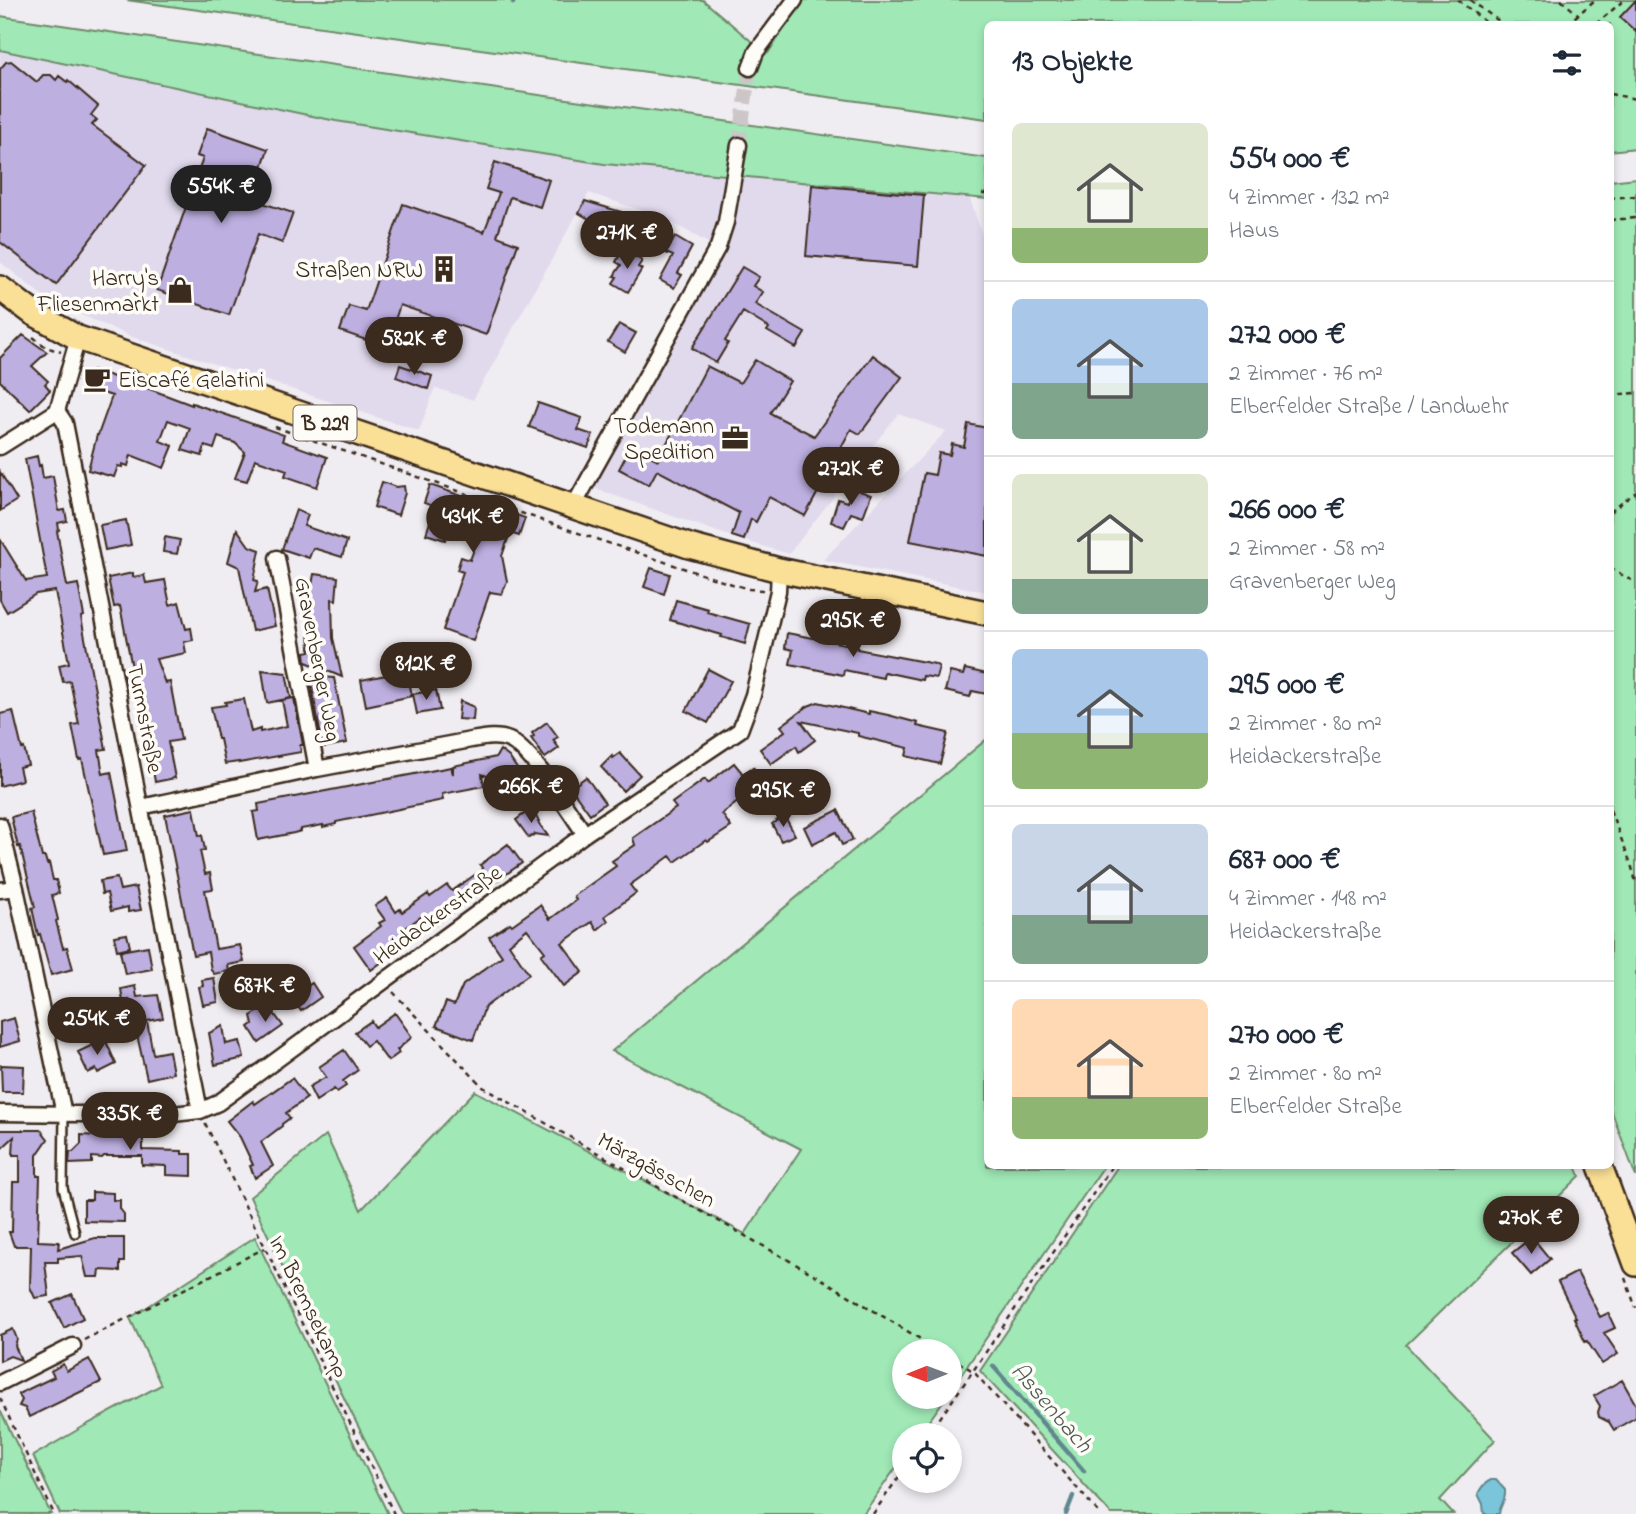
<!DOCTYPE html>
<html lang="de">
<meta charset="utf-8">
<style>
:root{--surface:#fff;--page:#f6f6f7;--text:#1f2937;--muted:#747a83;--line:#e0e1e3;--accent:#3b2a1e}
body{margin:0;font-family:"Indie Flower",sans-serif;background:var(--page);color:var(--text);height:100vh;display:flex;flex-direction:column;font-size:26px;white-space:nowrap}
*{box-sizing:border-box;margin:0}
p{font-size:23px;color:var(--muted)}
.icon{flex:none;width:38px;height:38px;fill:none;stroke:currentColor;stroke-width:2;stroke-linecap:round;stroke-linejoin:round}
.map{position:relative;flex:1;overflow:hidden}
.side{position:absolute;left:984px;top:21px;width:630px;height:1148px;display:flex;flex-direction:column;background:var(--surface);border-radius:10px;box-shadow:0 4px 10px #0003}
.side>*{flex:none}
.needle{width:46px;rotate:269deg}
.fabs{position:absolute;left:892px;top:1339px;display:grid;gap:14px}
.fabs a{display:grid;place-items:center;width:70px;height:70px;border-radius:50%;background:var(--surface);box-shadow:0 4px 10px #0003;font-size:35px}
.price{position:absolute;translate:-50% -60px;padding:0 16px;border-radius:24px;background:var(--accent);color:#fff;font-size:23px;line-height:46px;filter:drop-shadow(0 2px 4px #0008)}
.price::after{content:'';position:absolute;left:50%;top:42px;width:21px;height:16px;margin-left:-10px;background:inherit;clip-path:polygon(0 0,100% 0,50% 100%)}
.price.active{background:#222;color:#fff}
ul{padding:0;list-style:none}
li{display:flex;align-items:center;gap:21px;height:175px;padding:0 28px}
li+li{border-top:2px solid var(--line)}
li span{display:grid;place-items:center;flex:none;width:196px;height:140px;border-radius:10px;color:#555}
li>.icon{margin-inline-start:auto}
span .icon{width:84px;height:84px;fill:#fffc;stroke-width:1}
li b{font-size:30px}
h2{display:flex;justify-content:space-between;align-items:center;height:84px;padding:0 28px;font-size:30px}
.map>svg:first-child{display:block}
.built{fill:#e1daed}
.green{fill:#a0e8b6;stroke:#6e896a;stroke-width:2}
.water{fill:#7ac5d9;stroke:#61878e;stroke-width:2}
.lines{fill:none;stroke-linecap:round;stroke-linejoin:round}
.stream{stroke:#61878e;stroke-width:4.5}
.building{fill:#bdafe0;stroke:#3b2a1e;stroke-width:2}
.minor-tunnel{stroke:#ccc6c8;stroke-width:14;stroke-dasharray:14 7;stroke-linecap:butt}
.service-casing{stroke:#3b2a1e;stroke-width:12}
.minor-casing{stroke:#3b2a1e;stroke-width:19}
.primary-casing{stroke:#3b2a1e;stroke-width:28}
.path{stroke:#3b2a1e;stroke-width:2.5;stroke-dasharray:5 5;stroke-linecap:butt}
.service{stroke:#fdfcf7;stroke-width:7}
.minor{stroke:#fdfcf7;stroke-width:14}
.primary{stroke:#fadf96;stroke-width:23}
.labels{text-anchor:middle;stroke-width:7;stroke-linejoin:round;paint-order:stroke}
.shield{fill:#fdfcf7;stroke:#75695f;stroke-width:2}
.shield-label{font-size:21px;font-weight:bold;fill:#3b2a1e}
.poi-label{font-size:23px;fill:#3b2a1e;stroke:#fdfcf7;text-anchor:end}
.street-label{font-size:23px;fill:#3b2a1e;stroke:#fdfcf7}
.water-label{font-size:24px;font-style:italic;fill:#4e5856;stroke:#fdfcf7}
</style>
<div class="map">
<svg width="1636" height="1514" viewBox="0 0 1636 1514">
<rect width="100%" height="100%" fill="#f0edf2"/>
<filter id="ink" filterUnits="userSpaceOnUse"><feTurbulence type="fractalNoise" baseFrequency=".0143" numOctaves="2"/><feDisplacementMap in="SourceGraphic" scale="14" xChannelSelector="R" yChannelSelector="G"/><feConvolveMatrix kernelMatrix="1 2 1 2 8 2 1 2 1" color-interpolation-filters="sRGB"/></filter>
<g filter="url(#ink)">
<!-- built -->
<path class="built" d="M0 50 336 120 604 164 969 196 987 249V592L823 560 946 431 898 414 789 554 729 536 593 488 724 248 708 243 664 218 589 193 473 400 435 388 419 431 132 337 49 301 0 262Z"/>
<!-- green -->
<path class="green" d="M126 0H703L751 41 768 53 803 0H1636V148L1610 151V24H987V119Z
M0 16 546 96 987 158V199L604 164 336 121 0 50Z
M1636 178V1177L1610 1107V181Z
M987 739V1166H1104L950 1391V1351H905V1396L946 1397 919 1435H905V1455L863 1514H402L345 1400 250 1197 326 1135 361 1210 475 1091 745 1234 801 1149 612 1051Z
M1118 1166H1576L1580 1176 1406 1345 1495 1440 1440 1500 1453 1514H1111L980 1371Z
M255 1237 388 1514H60L33 1456 86 1425 161 1385 130 1318Z
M0 1411 1 1412 51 1514H0Z"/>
<!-- water -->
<path class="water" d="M1491 1480H1496L1505 1490C1506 1503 1500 1503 1499 1514H1484L1483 1504 1478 1494C1481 1487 1484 1483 1491 1480Z"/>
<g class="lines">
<!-- stream -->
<path class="stream" d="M513 3 514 0
M993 1366 1084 1471
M1066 1514 1073 1496"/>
</g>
<!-- building -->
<path class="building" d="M1636 0V32L1620 17Z
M11 61 37 82 43 75H51L56 80 59 76 67 82 68 80 98 106 91 115 97 120 92 125 146 165 56 285 0 242V69L6 62Z
M207 128 268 149 251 199 293 213 282 243 258 234 229 315 157 290 203 158 197 156Z
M495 162 549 180 540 207 510 197 497 236 518 244 486 335 400 305 386 347 340 331 349 306 366 311 403 204 484 232 499 193 486 189Z
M812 185 924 195 918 266 806 256Z
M585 201 621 212 618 220 624 222 619 236 579 213Z
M675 237 692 247 678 273 682 275 674 288 660 280 673 256 666 253Z
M623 249 642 261 638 267 642 269 628 292 613 283 617 277 614 276 621 265 616 262Z
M742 267 759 277 753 286 763 292 755 304 805 333 796 348 767 331 769 328 743 312 725 341 728 343 716 363 692 348Z
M619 324 636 333 625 352 608 342Z
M23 335 47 352 32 366 48 381 45 384 50 390 30 410 0 381V358Z
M873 355 902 377 860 434 851 429 823 481 815 491 818 492 805 516 769 497 756 522 751 519 744 540 732 536 739 513 657 470 649 485 619 469 631 446 658 460 707 366 740 383 755 360 790 381 770 413 814 436Z
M400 365 432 376 428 389 396 377Z
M93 370 147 388 192 405V403L284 435 282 441 327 457 317 487 285 476 287 470 255 459 247 481 235 478 245 452 235 443 218 437 214 449 205 446 202 456 182 450 190 428 168 420 160 441 173 446 164 468 131 455 128 466 122 464V467L118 466 114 477 88 470 97 435H98L112 396 87 388Z
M538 403 582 418 578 430 593 435 588 448 529 427Z
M968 424 987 428V556L910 541 924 473 935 475 939 453 950 455 952 444 964 447Z
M37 456 39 466 41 465 43 478 53 476 59 511 65 510 67 521 58 523 59 530 57 531 67 586 78 584 84 616 81 617 106 749 99 750 103 774 111 772 127 851 103 855 82 759 79 760 72 725 79 724 70 681 63 682 59 665 69 663 55 591 36 594 7 612 0 600V539L26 581 47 578 25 459Z
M0 472 17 500 0 511Z
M382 482 396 487 404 486 405 493 398 515 374 507Z
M430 485 525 518 519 536 510 533 502 556 507 581 502 594 490 592 473 641 443 630 463 572 457 570 461 557 470 560 481 530 452 520 445 540 426 534 435 507 424 503Z
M852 488 871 495 863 517 851 513 844 527 831 522 838 499 847 502Z
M296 510 308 515 304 526 347 541 342 557 313 548 309 558 282 549Z
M126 520 131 545 105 550 100 525Z
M237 529 249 546 260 550 254 580 258 581 255 592 267 589 275 626 252 631 239 567 228 562Z
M165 537 180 540 177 554 163 552Z
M651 568 670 574 664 594 644 587Z
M133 573V577L144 575 146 583 165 580 170 605 179 602 186 629 191 628 193 640 184 642 186 653 156 659 165 683 170 682 181 740 168 742 175 778 155 782 149 746H145L135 689 136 688 120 606 114 607 108 578Z
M314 574 338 577 336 600 332 599 333 638 342 677 306 662 305 652 310 651 308 596H310Z
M676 600 708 609 707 612 750 624 745 644 721 637 722 635 670 620Z
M787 633 845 644 860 633 857 649 935 664 939 667 936 678 923 676 922 680 884 672 883 678 844 670 843 675 790 664 793 650 785 648Z
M406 664 412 696 366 706 361 680 391 674 390 668Z
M708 669 731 681 708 723 686 711Z
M965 669 987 674V694L972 691 970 697 945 691 950 672 963 675Z
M262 670 286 673 291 698 267 703Z
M310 676 334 678 347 743 325 747 324 742 322 743Z
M436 690 440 710 417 714 413 694Z
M294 698 303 745H300L301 752 239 763V762L225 764 220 739H218L211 707 226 705 225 702 244 699 251 732 260 729V732L287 726 282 700Z
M460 701 474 707 473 720 458 719Z
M818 702 869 714V711L888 715 918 723 917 726 948 733 940 764 906 756 908 748 858 736V733L801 721 815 740 799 752 796 746 771 764 760 749 785 731 781 726 808 706Z
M13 711 22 749 24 748 28 765 19 767 22 780 0 786V714Z
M547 722 558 737 553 740 559 748 545 758 531 738 534 736 532 733Z
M500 750 509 757 522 776 500 781 482 774 484 786 442 794 443 800 336 822V824L323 827V825L301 829V831L294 833 258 840 253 812 259 811 258 804 451 767 453 774V766L496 757Z
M620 753 640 775 623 791 601 767 612 756 613 758Z
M734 763 743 774 753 767 761 778 743 791 747 795 722 814 731 827 708 842 706 840 675 862 670 856 655 867 630 885 636 893 605 916 608 921 597 930 592 922 562 943 583 972 564 986 541 955 545 952 527 929 509 944 529 974 485 1007 473 1040 436 1026 446 1002 454 1005 463 985 502 956 489 937 510 923 512 925 540 905 550 919 576 900 574 896 616 866 612 861 635 845 633 838 676 808 672 803 705 779 708 783Z
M586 777 605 803 590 814 571 788Z
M194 809 199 836 202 835 205 850 200 851 205 874 210 873 213 889 205 890 216 949 240 945 244 962 228 965 229 971 214 974 211 970 208 952 193 955 165 815Z
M531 809 539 821 538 822 548 836 535 834 529 838 516 820Z
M838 810 853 840 842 845 836 832 812 844 804 827Z
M31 812 42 857H45L47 864 49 863 53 880H56L59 893 52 895 58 920 56 921 63 948 67 947 73 969 51 975 40 934 38 935 32 908 35 907 20 846 18 847 11 817Z
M784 815 795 835 781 841 772 824Z
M508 844 522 863 430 928 422 916 403 930 410 940 385 957 386 959 371 970 354 946 381 926 379 923 385 920 375 906 387 898 396 912 400 909 402 912 428 894 430 897 447 885 452 891 483 869 480 865Z
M117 878 120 890 136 887 141 910 128 912V907L111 911 107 893 102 894 100 881Z
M127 934 130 947 117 950 114 936Z
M148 946 152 969 125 974 120 951Z
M214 978 218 1002 203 1005 199 987 203 986 202 980Z
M312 983 321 997 301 1011 291 997Z
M135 986 137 997 158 995 163 1018 147 1021 153 1054 169 1051 173 1073 147 1079 129 1000 123 1002 121 989Z
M268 1005 283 1026 259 1043 249 1027 253 1024 251 1016Z
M395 1013 412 1037 397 1050 399 1053 388 1061 373 1041 366 1046 355 1032 371 1021 375 1027Z
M14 1018 20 1041 0 1047V1022Z
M223 1026 226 1044 240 1041 244 1058 215 1065 209 1033Z
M105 1039 116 1064 98 1073 96 1069 88 1073 78 1052Z
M344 1050 358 1070 343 1081 346 1086 337 1092 334 1089 316 1101 309 1087 326 1077 319 1067Z
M1 1065 24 1066 23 1092H2Z
M292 1078 307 1098 286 1113 290 1118 282 1124V1126L261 1142 273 1166 255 1178 250 1166 253 1165 240 1137 227 1121 253 1101 255 1104Z
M0 1130H41L48 1139 37 1155V1176H40L38 1241 59 1242 58 1249 95 1238H124V1262H120V1271L100 1270 99 1277H87L82 1256 58 1258V1262H45L49 1296 35 1298 30 1287 31 1246H14L9 1232H12L13 1182H20V1155H13L14 1137 0 1150Z
M103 1131 125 1133 127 1135H143V1150L182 1151V1154H192V1176L166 1175V1166L142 1165V1156H104L102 1158 92 1157V1163L69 1164 70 1152H73L81 1144V1135L102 1136Z
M92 1192 113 1193V1200H120V1209L124 1214V1222L84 1221V1200H92Z
M1527 1223 1536 1234 1527 1241 1517 1230Z
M1532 1237 1550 1259 1531 1275 1512 1253Z
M1577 1272 1600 1317 1608 1313 1615 1328 1604 1333 1618 1354 1602 1364 1587 1341 1585 1342 1574 1318H1576L1558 1282Z
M72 1294 83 1318 64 1328 52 1303Z
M13 1329 17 1339 15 1346 21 1360 10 1356 0 1361V1335Z
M89 1359 101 1382 29 1417 25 1408 19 1406 22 1400 18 1394 54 1377 51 1371 63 1364 67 1371Z
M1622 1380 1636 1405V1417L1614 1430 1609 1422 1599 1417 1598 1412 1600 1406 1594 1396Z"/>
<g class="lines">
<!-- minor-tunnel -->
<path class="minor-tunnel" d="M739 145 750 68"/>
<defs>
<path id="service" d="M64 1114 63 1188 75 1233"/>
<path id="minor" d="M750 68 756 52 795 0
M78 338 57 411 65 423 200 1111
M0 447 57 411
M573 507 718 247 726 222 739 145
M277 558 317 769 471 740C483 738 497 735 509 740 532 750 569 812 585 834
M141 807 317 769
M0 825 16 888 0 890
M16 888 64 1114
M0 1113 164 1115 200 1111 218 1103 585 834 740 730 753 695 778 591 779 570
M0 1383 73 1346"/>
<path id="primary" d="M0 288 33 313 78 338 689 546 779 570 987 613
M1600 1166 1636 1264"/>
</defs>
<!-- service casing -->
<use href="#service" class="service-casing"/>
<!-- minor casing -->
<use href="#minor" class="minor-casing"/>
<!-- primary casing -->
<use href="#primary" class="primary-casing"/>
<!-- path -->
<path class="path" d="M1458 0 1488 24
M1470 0 1503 24
M1561 0 1579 15
M1567 24 1595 0
M1596 24 1624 0
M1610 94 1636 99
M982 194H987
M1610 198 1636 196
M1610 220 1636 218
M33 337 46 347 61 352
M1610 395 1636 393
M275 427 590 537 722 581 749 589 763 590
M1610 512 1636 492
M1610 568 1636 583
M1610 810 1631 864 1636 882
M393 992 483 1087 608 1159 815 1275 940 1351
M205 1123 394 1514
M1625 1278 1636 1308
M84 1340 265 1248
M950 1357 973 1371 1100 1514
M0 1398 54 1514
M928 1435 973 1371 1112 1166
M873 1514 905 1468"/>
<!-- service -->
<use href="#service" class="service"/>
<!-- minor -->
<use href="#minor" class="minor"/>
<!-- primary -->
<use href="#primary" class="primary"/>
</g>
</g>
<!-- icons -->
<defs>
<symbol id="building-bare" viewBox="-9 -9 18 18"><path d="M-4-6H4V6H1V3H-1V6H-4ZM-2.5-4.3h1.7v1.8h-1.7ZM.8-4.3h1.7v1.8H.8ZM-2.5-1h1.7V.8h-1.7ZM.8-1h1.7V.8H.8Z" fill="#3b2a1e" stroke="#fdfcf7" stroke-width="2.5" paint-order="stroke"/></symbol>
<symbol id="shop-bare" viewBox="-9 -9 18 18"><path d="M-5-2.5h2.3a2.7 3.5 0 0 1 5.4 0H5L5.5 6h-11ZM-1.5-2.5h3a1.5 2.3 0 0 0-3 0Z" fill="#3b2a1e" stroke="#fdfcf7" stroke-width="2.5" paint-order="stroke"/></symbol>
<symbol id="cafe-bare" viewBox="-9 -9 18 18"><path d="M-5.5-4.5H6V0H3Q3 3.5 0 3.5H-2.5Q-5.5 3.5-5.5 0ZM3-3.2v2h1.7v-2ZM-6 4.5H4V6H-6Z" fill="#3b2a1e" stroke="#fdfcf7" stroke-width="2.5" paint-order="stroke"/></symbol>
<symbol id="office-bare" viewBox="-9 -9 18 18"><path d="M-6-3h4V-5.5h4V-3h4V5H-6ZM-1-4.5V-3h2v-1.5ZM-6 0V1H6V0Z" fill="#3b2a1e" stroke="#fdfcf7" stroke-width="2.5" paint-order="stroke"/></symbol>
</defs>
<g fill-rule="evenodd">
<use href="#building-bare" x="425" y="250" width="38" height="38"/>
<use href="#shop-bare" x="161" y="271" width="38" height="38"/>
<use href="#cafe-bare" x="78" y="360" width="38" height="38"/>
<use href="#office-bare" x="716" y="419" width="38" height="38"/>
</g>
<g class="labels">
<!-- shield labels -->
<rect class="shield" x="293.5" y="405.5" width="63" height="35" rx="5"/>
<g class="shield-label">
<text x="325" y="430">B 229</text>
</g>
<!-- poi labels -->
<g class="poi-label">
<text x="423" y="277">Straßen NRW</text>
<text x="159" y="285">Harry's<tspan x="159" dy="26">Fliesenmarkt</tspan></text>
<text x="118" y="387" text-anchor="start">Eiscafé Gelatini</text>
<text x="714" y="433">Todemann<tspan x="714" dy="26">Spedition</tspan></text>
</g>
<!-- street labels -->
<g class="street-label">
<text transform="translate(319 659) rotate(79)" y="8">Gravenberger Weg</text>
<text transform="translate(146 718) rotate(79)" y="8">Turmstraße</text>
<text transform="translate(437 914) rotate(-36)" y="8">Heidackerstraße</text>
<text transform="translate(657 1169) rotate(29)" y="8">Märzgässchen</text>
<text transform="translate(310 1306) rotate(64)" y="8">Im Bremsekamp</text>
</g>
<!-- water labels -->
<g class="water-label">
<text transform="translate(1052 1407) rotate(49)" y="8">Assenbach</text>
</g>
</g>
</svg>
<div class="fabs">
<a><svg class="needle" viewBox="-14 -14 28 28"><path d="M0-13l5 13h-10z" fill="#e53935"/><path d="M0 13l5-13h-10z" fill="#747a83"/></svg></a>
<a><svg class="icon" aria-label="locate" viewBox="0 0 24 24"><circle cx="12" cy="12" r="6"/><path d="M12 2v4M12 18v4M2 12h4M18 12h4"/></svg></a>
</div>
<b class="price active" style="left:221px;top:225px">554K €</b>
<b class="price" style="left:627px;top:271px">271K €</b>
<b class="price" style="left:414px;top:377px">582K €</b>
<b class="price" style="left:851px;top:507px">272K €</b>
<b class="price" style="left:473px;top:555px">434K €</b>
<b class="price" style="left:853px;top:659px">295K €</b>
<b class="price" style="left:426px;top:702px">812K €</b>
<b class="price" style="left:531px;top:825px">266K €</b>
<b class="price" style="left:783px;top:829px">295K €</b>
<b class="price" style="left:265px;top:1024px">687K €</b>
<b class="price" style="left:97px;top:1057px">254K €</b>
<b class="price" style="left:130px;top:1152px">335K €</b>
<b class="price" style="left:1531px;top:1256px">270K €</b>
<section class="side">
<h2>13 Objekte<svg class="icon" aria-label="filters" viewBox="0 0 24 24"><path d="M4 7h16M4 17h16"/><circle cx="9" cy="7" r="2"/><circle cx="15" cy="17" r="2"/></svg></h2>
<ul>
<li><span style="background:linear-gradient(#dfe7d0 75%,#8fb573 0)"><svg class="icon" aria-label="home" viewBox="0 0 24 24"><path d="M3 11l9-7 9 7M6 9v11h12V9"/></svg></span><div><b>554 000 €</b><p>4 Zimmer · 132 m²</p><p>Haus</p></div></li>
<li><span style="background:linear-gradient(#a9c7e8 60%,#7fa58c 0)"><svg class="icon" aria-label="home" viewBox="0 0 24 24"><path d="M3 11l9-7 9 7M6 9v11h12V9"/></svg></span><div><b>272 000 €</b><p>2 Zimmer · 76 m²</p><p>Elberfelder Straße / Landwehr</p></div></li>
<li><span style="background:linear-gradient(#dfe7d0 75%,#7fa58c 0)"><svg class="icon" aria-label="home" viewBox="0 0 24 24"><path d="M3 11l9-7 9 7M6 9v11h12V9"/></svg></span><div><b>266 000 €</b><p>2 Zimmer · 58 m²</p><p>Gravenberger Weg</p></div></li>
<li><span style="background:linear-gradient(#a9c7e8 60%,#8fb573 0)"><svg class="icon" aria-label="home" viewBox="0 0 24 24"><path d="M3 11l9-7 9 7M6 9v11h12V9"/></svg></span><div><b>295 000 €</b><p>2 Zimmer · 80 m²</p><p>Heidackerstraße</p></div></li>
<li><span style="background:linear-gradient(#c9d6e8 65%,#7fa58c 0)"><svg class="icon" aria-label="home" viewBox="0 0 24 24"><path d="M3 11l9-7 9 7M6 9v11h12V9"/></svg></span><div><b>687 000 €</b><p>4 Zimmer · 148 m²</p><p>Heidackerstraße</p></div></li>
<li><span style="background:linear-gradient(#ffd9b3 70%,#8fb573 0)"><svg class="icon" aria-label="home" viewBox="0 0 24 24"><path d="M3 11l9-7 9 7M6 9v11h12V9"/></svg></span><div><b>270 000 €</b><p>2 Zimmer · 80 m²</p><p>Elberfelder Straße</p></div></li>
</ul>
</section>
</div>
